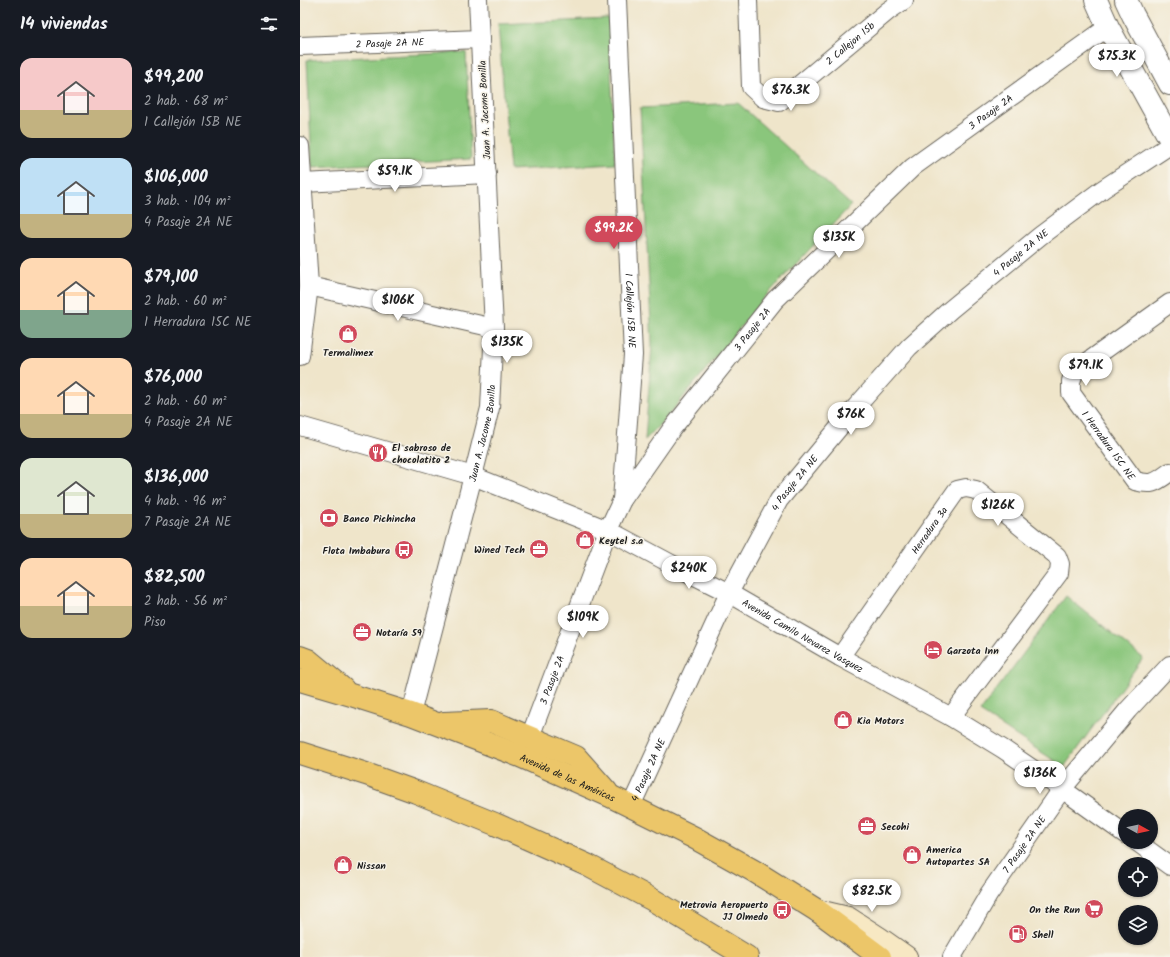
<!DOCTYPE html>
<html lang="es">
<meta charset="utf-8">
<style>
:root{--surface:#171b24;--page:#242831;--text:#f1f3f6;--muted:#9ea1a6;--accent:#d1495b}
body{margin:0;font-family:Kalam,sans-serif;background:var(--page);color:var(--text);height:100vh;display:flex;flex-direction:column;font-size:15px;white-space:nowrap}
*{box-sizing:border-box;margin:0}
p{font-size:13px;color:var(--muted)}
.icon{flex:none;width:22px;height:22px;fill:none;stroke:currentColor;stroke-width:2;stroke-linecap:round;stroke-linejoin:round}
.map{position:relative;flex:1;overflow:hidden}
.details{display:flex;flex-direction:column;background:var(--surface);width:300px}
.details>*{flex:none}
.needle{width:26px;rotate:98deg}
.controls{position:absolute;left:818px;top:809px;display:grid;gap:8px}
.controls a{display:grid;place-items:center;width:40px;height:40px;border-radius:50%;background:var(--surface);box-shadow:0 1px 3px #0004;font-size:20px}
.price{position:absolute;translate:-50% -34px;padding:0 9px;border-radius:14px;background:#fff;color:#222;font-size:13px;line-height:26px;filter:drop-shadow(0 1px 2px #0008)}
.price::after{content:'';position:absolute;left:50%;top:24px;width:12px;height:9px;margin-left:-6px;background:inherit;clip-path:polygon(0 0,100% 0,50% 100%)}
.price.selected{background:var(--accent);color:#fff}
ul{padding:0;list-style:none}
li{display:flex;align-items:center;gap:12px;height:100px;padding:0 20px}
li span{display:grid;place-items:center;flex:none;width:112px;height:80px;border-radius:12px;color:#555}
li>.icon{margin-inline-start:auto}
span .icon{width:48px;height:48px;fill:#fffc;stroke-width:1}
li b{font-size:17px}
h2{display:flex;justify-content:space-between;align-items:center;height:48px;padding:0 20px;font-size:17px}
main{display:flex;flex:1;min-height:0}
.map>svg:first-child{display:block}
.green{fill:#8ac67b;stroke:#53714c}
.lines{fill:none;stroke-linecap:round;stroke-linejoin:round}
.minor-casing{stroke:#666259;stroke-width:20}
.tertiary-casing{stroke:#666259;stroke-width:24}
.secondary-casing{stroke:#666259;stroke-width:24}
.primary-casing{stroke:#666259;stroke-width:24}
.minor{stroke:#fff;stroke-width:18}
.tertiary{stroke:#fff;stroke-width:22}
.secondary{stroke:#f7e8c3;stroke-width:22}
.primary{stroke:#ecc669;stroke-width:22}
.labels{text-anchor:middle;stroke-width:3;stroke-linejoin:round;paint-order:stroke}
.street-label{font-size:10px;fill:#1c1c1c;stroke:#f7f3e8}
.poi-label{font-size:10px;font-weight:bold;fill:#1c1c1c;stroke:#f7f3e8;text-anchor:start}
</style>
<main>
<section class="details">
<h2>14 viviendas<svg class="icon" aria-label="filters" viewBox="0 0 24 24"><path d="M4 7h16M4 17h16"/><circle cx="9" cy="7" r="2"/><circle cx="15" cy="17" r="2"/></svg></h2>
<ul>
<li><span style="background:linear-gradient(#f6c9c9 65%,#c2b280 0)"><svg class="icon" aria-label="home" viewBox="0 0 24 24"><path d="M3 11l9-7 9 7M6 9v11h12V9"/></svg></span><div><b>$99,200</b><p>2 hab. · 68 m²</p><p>1 Callejón 15B NE</p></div></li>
<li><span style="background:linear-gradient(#bfe0f5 70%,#c2b280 0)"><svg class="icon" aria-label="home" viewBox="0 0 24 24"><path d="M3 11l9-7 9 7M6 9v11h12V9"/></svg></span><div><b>$106,000</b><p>3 hab. · 104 m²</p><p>4 Pasaje 2A NE</p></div></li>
<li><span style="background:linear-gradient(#ffd9b3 65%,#7fa58c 0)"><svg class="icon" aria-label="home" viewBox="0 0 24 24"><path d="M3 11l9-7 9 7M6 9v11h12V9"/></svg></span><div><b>$79,100</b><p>2 hab. · 60 m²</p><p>1 Herradura 15C NE</p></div></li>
<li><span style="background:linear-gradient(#ffd9b3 70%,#c2b280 0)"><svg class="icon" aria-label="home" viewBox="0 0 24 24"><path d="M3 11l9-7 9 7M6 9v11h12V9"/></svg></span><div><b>$76,000</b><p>2 hab. · 60 m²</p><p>4 Pasaje 2A NE</p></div></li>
<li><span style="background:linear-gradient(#dfe7d0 70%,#c2b280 0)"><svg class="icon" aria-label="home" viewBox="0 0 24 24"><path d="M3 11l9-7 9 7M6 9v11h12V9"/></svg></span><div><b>$136,000</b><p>4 hab. · 96 m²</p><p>7 Pasaje 2A NE</p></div></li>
<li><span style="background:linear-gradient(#ffd9b3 60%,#c2b280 0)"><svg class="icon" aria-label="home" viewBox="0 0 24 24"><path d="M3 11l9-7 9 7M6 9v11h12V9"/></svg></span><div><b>$82,500</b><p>2 hab. · 56 m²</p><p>Piso</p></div></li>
</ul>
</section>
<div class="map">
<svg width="870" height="957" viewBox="0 0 870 957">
<rect width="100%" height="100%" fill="#f7f3e8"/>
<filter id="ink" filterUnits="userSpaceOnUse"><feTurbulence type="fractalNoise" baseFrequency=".025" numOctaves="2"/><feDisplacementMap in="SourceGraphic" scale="8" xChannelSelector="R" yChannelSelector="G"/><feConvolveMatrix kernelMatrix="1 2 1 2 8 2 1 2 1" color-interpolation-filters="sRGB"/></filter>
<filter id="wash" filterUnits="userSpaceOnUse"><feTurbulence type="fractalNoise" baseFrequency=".012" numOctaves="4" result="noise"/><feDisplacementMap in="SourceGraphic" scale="16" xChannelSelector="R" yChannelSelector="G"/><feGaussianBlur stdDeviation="0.9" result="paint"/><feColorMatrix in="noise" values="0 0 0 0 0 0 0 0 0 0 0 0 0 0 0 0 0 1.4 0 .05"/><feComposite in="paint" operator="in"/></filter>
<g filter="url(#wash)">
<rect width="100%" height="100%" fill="#efe5ca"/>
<!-- green -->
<path class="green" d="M309 19 315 164 210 170 198 24Z
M166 52 171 159 12 167 7 60Z
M438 103 551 205 466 296 367 417 345 440 352 345 340 108Z
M766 596 843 658 764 767 680 712Z"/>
</g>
<g filter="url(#ink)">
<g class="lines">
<defs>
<g id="minor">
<path id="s1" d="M317 0 333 355 322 500"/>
<path id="s2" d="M448 0 451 87 463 98 479 102 588 11 604 0"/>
<path id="s3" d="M0 46 180 39"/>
<path d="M0 146 9 286 0 356"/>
<path d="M2 183 187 174"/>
<path d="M9 286 194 328"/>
<path id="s4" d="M870 303 775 371 771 381V393L835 481C853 486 856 482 870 472"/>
<path id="s5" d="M0 426 173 476 308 530 377 567 429 593 540 657 651 717 703 749 762 789 825 834"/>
<path id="s6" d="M540 657 657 490 666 488 676 490 757 556 760 564 759 573 651 717"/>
<path id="s7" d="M111 714 173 476 190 408 194 328 178 0"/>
<path id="s8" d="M230 737 308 530 322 500 371 430 475 300 613 167 808 27"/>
<path id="s9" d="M331 806 429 593 479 500 556 407 609 347 650 310 740 236 803 189 870 145"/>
<path d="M837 842 870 866"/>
<path id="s10" d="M652 957 689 894 762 789 828 710 870 665"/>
</g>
<path id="tertiary" d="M796 0 808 27 870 139
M826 0 833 15 870 84"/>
<path id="secondary" d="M518 911 548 918 579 938 606 957"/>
<g id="primary">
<path d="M0 657 8 660 43 689"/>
<path id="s11" d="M0 680 51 695 111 714 220 756 310 796 393 837 454 871 518 911 580 957"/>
<path d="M144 723 191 721 276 757 307 792"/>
<path d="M0 753 66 774 116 792 195 824 287 865 353 900 447 957"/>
</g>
</defs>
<!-- minor casing -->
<use href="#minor" class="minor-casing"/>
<!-- tertiary casing -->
<use href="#tertiary" class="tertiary-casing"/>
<!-- secondary casing -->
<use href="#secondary" class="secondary-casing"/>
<!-- primary casing -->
<use href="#primary" class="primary-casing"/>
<!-- minor -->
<use href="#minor" class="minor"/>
<!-- tertiary -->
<use href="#tertiary" class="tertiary"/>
<!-- secondary -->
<use href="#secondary" class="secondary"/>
<!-- primary -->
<use href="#primary" class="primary"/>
</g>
</g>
<!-- icons -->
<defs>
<symbol id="shop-disc" viewBox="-11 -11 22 22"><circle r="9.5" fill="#d1495b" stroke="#f7f3e8"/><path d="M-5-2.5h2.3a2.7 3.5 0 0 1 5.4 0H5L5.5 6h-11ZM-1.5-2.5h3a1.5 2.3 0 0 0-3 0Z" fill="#fff"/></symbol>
<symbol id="restaurant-disc" viewBox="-11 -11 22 22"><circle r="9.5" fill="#d1495b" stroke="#f7f3e8"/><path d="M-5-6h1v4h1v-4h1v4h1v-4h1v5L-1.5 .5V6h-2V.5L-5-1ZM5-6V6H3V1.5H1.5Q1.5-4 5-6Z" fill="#fff"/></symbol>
<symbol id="bank-disc" viewBox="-11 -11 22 22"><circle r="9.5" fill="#d1495b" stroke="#f7f3e8"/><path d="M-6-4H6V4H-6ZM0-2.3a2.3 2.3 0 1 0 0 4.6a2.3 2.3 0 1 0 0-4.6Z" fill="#fff"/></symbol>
<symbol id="office-disc" viewBox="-11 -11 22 22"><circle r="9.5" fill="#d1495b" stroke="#f7f3e8"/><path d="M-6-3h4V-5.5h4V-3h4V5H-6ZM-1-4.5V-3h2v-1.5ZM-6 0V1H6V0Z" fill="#fff"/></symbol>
<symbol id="bus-disc" viewBox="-11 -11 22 22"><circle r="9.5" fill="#d1495b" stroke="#f7f3e8"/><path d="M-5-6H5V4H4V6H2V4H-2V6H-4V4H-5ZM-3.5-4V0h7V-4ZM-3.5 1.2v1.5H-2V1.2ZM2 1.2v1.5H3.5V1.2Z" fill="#fff"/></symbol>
<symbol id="hotel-disc" viewBox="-11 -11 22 22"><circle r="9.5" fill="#d1495b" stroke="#f7f3e8"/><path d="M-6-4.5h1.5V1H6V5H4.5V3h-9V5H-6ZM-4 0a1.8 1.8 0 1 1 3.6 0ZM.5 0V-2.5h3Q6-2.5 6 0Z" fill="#fff"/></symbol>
<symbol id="supermarket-disc" viewBox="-11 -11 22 22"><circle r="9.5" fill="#d1495b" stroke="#f7f3e8"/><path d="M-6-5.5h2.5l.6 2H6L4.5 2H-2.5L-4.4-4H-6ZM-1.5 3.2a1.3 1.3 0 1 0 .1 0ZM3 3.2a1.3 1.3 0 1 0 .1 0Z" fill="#fff"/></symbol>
<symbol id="fuel-disc" viewBox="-11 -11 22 22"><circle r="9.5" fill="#d1495b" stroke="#f7f3e8"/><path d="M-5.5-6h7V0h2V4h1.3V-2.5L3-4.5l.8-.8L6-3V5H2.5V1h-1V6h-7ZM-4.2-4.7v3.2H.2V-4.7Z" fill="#fff"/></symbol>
</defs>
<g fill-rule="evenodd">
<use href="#shop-disc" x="37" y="323" width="22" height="22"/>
<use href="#restaurant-disc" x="67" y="442" width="22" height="22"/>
<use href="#bank-disc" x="18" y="507" width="22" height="22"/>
<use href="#shop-disc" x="274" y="529" width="22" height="22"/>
<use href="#office-disc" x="228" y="538" width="22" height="22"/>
<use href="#bus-disc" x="93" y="539" width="22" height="22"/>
<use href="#office-disc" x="51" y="621" width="22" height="22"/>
<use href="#hotel-disc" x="622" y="639" width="22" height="22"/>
<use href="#shop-disc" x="532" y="709" width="22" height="22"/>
<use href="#office-disc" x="556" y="815" width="22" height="22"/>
<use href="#shop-disc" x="601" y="844" width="22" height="22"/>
<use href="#shop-disc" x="32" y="854" width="22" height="22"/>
<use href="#supermarket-disc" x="783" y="898" width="22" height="22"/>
<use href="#bus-disc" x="471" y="899" width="22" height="22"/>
<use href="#fuel-disc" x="707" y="923" width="22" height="22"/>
</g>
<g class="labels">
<!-- street labels -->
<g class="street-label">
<text dy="4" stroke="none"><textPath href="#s3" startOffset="90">2 Pasaje 2A NE</textPath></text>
<text dy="4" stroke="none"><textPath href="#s2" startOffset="212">2 Callejon 15b</textPath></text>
<text transform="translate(184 110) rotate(-93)" y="4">Juan A. Jacome Bonilla</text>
<text dy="4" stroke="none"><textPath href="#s8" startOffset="793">3 Pasaje 2A</textPath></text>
<text dy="4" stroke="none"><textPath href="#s9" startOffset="687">4 Pasaje 2A NE</textPath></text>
<text dy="4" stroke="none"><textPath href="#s1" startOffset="311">1 Callejón 15B NE</textPath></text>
<text dy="4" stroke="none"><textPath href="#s8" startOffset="469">3 Pasaje 2A</textPath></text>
<text dy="4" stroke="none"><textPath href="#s7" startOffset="290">Juan A. Jacome Bonilla</textPath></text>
<text dy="4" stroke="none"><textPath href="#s4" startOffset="204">1 Herradura 15C NE</textPath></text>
<text dy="4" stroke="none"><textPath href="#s9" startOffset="363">4 Pasaje 2A NE</textPath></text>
<text dy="4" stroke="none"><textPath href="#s6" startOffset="155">Herradura 3a</textPath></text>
<text dy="4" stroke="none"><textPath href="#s5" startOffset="547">Avenida Camilo Nevarez Vasquez</textPath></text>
<text dy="4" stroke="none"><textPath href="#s8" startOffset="61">3 Pasaje 2A</textPath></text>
<text dy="4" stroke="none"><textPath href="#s9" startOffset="40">4 Pasaje 2A NE</textPath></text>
<text dy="4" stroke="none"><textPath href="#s11" startOffset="285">Avenida de las Américas</textPath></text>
<text dy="4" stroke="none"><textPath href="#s10" startOffset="134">7 Pasaje 2A NE</textPath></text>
</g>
<!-- poi labels -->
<g class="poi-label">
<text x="48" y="356" text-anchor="middle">Termalimex</text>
<text x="92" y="451">El sabroso de<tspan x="92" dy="12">chocolatito 2</tspan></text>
<text x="43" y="522">Banco Pichincha</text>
<text x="299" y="544">Keytel s.a</text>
<text x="225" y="553" text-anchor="end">Wined Tech</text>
<text x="90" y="554" text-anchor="end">Flota Imbabura</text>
<text x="76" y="636">Notaría 59</text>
<text x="647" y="654">Garzota Inn</text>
<text x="557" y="724">Kia Motors</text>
<text x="581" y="830">Secohi</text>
<text x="626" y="853">America<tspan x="626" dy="12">Autopartes SA</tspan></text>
<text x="57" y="869">Nissan</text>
<text x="468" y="908" text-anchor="end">Metrovia Aeropuerto<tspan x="468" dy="12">JJ Olmedo</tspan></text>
<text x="780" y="913" text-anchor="end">On the Run</text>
<text x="732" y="938">Shell</text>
</g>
</g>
</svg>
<div class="controls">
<a><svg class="needle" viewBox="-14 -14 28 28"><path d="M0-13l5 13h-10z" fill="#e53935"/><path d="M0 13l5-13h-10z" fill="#9ea1a6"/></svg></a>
<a><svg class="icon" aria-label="locate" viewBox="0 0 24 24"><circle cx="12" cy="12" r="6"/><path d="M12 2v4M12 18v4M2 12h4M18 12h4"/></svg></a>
<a><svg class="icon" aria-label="layers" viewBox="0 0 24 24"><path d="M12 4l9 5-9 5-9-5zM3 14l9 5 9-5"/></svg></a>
</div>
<b class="price" style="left:817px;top:78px">$75.3K</b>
<b class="price" style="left:491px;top:112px">$76.3K</b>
<b class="price" style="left:95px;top:193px">$59.1K</b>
<b class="price selected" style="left:314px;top:250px">$99.2K</b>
<b class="price" style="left:539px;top:259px">$135K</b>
<b class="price" style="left:98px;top:322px">$106K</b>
<b class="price" style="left:207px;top:364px">$135K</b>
<b class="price" style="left:786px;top:387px">$79.1K</b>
<b class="price" style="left:551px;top:436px">$76K</b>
<b class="price" style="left:698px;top:527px">$126K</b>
<b class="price" style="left:389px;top:590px">$240K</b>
<b class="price" style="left:283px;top:639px">$109K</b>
<b class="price" style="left:740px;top:795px">$136K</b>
<b class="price" style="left:572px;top:913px">$82.5K</b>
</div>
</main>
